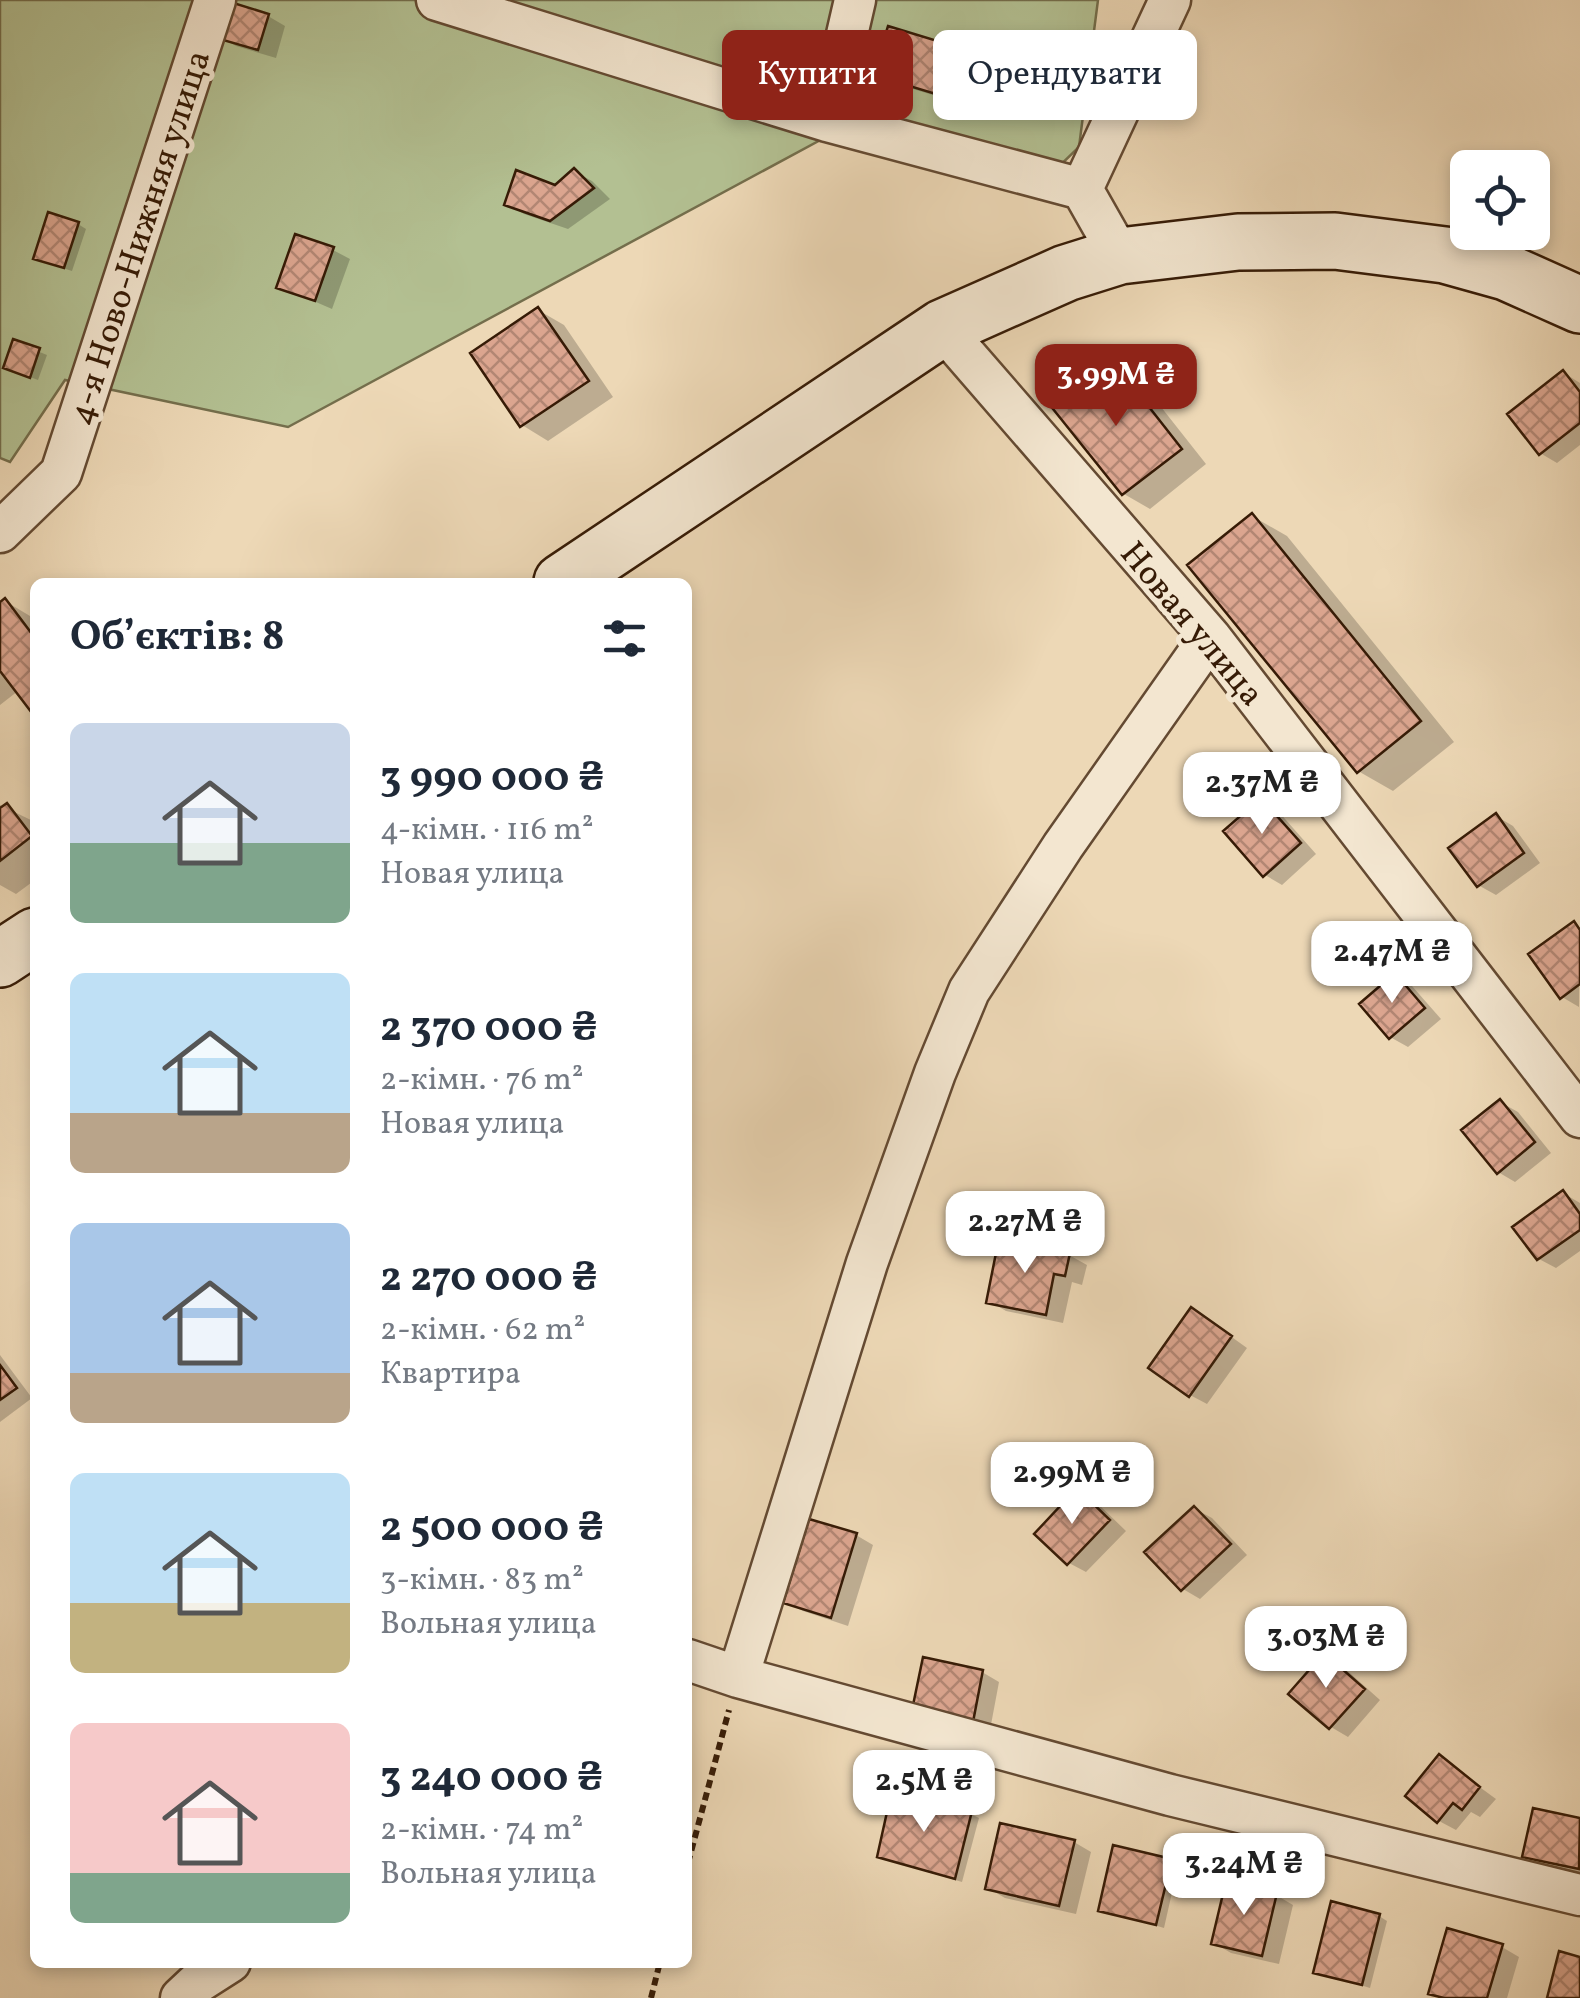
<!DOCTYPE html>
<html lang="uk">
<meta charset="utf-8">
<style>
:root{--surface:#fff;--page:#f6f6f7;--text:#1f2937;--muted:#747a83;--accent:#8f2418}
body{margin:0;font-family:Vollkorn,serif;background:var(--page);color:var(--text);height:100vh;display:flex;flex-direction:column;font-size:38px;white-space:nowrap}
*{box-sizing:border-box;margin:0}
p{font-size:32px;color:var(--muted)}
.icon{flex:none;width:55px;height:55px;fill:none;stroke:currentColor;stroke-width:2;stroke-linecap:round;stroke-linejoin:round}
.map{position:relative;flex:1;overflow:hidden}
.side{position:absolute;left:30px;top:578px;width:662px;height:1390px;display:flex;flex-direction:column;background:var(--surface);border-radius:15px;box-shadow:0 5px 15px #0003}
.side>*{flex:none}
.banner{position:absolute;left:722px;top:30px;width:708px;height:90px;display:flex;gap:20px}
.fabs{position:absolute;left:1450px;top:150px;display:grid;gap:20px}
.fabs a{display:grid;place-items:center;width:100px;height:100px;border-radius:15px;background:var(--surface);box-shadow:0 5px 15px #0003;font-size:50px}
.price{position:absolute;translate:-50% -85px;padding:0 22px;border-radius:20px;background:#fff;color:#222;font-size:32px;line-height:65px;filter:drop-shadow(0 2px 5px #0008)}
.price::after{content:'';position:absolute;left:50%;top:60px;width:30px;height:22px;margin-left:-15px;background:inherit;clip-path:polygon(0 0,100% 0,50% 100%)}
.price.selected{background:var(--accent);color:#fff}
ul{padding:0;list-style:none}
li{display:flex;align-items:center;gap:30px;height:250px;padding:0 40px}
li span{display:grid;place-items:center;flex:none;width:280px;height:200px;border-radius:15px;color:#555}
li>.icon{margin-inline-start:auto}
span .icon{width:120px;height:120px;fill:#fffc;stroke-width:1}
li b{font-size:42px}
h2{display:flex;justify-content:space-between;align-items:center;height:120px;padding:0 40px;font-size:42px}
.pill{padding:0 35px;border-radius:15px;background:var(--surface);box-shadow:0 5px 15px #0003;font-size:35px;line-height:90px}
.pill.selected{background:var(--accent);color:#fff}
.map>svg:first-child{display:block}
.garden{fill:#b3c092;stroke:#746e4c;stroke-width:2.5}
.shadow{fill:#0003}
.building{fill:url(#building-cross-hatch);stroke:#361b06;stroke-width:2.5}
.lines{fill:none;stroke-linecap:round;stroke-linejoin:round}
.street-casing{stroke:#644a32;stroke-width:45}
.secondary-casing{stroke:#361b06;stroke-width:60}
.path{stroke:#361b06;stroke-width:6;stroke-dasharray:8 5;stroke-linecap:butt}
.street{stroke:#f3e6d0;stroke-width:40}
.secondary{stroke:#f3e6d0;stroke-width:55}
.labels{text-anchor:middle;stroke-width:10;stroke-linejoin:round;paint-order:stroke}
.street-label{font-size:35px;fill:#361b06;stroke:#f3e6d0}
</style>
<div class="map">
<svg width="1580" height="1998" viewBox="0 0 1580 1998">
<defs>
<pattern id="building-cross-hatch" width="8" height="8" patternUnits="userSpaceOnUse" patternTransform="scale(2.5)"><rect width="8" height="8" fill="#dba58f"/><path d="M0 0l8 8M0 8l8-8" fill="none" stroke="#b28673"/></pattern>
</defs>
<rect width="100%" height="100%" fill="#edd8b6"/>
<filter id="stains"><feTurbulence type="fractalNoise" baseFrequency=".002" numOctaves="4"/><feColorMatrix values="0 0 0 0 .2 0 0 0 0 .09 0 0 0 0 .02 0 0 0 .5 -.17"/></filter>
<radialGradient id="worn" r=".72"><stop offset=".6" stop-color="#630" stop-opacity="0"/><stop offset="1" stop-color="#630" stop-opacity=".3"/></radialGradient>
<!-- garden -->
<path class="garden" d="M0 0H1098L1079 147 1044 181 839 130 288 427 65 380 10 462 0 458Z"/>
<!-- shadow -->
<path class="shadow" d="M268 16 285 26 276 58 236 46 219 36Z
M953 48 970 58 956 102 893 83 876 73Z
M575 172 592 181 610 199 568 229 524 214 507 204 556 188Z
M78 224 86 229 72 271 44 262Z
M333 250 350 259 332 309 279 286Z
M538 310 564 325 613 397 548 441 522 425Z
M15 342 47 355 38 380 14 371Z
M1093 373 1115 386 1124 378 1150 393 1206 464 1150 509 1124 494Z
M1564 373 1580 383V445L1557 463 1540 453Z
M1252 516 1287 536 1454 742 1393 791 1358 771Z
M5 601 35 619V713L18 691 0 705V605Z
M1261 801 1278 811 1316 854 1282 885 1265 875Z
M0 805 35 822V880L16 894 0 885Z
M1496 816 1513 826 1540 863 1496 895 1478 885Z
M1574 924 1580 928 1579 1007 1562 997Z
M1395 976 1412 986 1441 1019 1408 1047 1390 1037Z
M1500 1102 1518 1112 1551 1153 1515 1182 1498 1172Z
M1563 1193 1580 1203V1251L1556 1268 1539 1259Z
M1069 1255 1087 1265 1082 1285 1072 1282 1063 1323 1006 1311 989 1301Z
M1208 1320 1247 1348 1207 1404 1190 1395Z
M0 1355 32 1398 0 1422Z
M1078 1492 1095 1501 1126 1531 1086 1572 1069 1563Z
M1195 1509 1212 1518 1247 1555 1200 1599 1183 1589Z
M856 1535 873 1545 848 1626 803 1611 786 1602Z
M1325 1656 1342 1666 1380 1700 1348 1737 1331 1727Z
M982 1672 999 1682 990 1730 932 1719Z
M1440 1758 1496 1799 1480 1817 1471 1812 1456 1830 1439 1821Z
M1535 1811 1580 1821V1874L1542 1865 1525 1856Z
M971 1814 979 1818 962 1882 887 1860Z
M1074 1842 1091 1852 1076 1914 1005 1898 988 1888Z
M1171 1861 1178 1866 1164 1928 1101 1909Z
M1276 1895 1293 1905 1279 1964 1231 1953 1214 1943Z
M1379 1916 1387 1921 1370 1988 1316 1971Z
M1502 1947 1519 1957 1507 1998H1441L1431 1992Z"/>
<!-- building -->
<path class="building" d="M227 1 269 14 258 50 216 38Z
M888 26 954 46 939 95 873 75Z
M574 168 594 188 550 221 504 205 516 170 555 185Z
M48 212 79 222 64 268 33 259Z
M295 234 334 247 315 301 276 288Z
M538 307 589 381 520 427 470 353Z
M13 339 40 348 30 378 3 368Z
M1093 370 1107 389 1124 375 1182 449 1122 495 1049 404Z
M1563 370 1580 392V423L1539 455 1507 414Z
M1252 513 1421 721 1357 773 1187 565Z
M5 598 35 638V717L0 671V602Z
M1261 798 1301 843 1263 877 1223 831Z
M7 803 32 836 0 861V808Z
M1496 813 1524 853 1477 887 1448 848Z
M1574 921 1580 930V984L1560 999 1528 954Z
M1395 973 1425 1008 1389 1039 1359 1004Z
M1500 1099 1535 1142 1497 1174 1461 1130Z
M1563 1190 1580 1214V1230L1537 1260 1512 1227Z
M999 1238 1070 1253 1065 1276 1054 1274 1046 1315 986 1303Z
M1191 1307 1232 1336 1189 1397 1148 1368Z
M0 1365 17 1388 0 1400Z
M1077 1488 1110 1520 1067 1565 1034 1534Z
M1194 1506 1231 1544 1181 1591 1144 1552Z
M809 1519 857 1533 831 1618 783 1603Z
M1324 1653 1365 1689 1329 1729 1288 1694Z
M923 1657 983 1670 973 1722 912 1710Z
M1439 1754 1480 1787 1462 1810 1453 1803 1437 1823 1405 1796Z
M891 1794 972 1811 955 1879 877 1857Z
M1533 1808 1580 1818 1579 1869 1522 1857Z
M1000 1823 1075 1840 1059 1906 985 1889Z
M1113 1845 1172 1859 1156 1925 1098 1911Z
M1226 1881 1277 1893 1262 1956 1211 1944Z
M1331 1901 1380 1914 1362 1985 1313 1973Z
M1447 1928 1503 1944 1487 1998H1444L1428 1994Z
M1559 1951 1580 1957V1998H1547Z"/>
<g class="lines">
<defs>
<path id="street" d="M437 0 827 121 1082 189 1120 256
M827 121 855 0
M1082 189 1170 0
M942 328 1210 637 1580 1117
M0 532 61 473 215 0
M688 1660 738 1677 1170 1795 1580 1895
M738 1677 867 1263 935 1073 969 991 1063 846 1210 637
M181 1998 197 1983 230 1962"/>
<path id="secondary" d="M562 582 942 328 1066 273 1120 256 1238 242 1335 241 1445 255 1506 272 1580 305
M0 959 35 936"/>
</defs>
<!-- street casing -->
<use href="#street" class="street-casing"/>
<!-- secondary casing -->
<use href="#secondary" class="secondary-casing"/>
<!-- path -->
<path class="path" d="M688 1863 729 1710
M651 1998 660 1962"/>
<!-- street -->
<use href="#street" class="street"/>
<!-- secondary -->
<use href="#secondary" class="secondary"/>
</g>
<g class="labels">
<!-- street labels -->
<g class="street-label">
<text transform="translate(138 237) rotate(-72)" y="12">4-я Ново-Нижняя улица</text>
<text transform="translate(1193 623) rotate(50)" y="12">Новая улица</text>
</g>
</g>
<rect width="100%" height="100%" filter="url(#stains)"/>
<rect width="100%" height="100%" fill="url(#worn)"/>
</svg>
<div class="fabs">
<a><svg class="icon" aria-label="locate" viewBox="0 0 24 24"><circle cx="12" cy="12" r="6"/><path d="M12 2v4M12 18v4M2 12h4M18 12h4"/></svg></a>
</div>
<b class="price selected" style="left:1116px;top:429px">3.99M ₴</b>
<b class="price" style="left:1262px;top:837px">2.37M ₴</b>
<b class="price" style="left:1392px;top:1006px">2.47M ₴</b>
<b class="price" style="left:1025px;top:1276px">2.27M ₴</b>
<b class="price" style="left:1072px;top:1527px">2.99M ₴</b>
<b class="price" style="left:1326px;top:1691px">3.03M ₴</b>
<b class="price" style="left:924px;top:1835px">2.5M ₴</b>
<b class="price" style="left:1244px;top:1918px">3.24M ₴</b>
<div class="banner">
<a class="pill selected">Купити</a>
<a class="pill">Орендувати</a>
</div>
<section class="side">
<h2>Об’єктів: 8<svg class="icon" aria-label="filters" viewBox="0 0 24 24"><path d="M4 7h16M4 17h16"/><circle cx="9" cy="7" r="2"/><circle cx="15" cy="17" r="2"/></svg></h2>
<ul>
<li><span style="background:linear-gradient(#c9d6e8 60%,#7fa58c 0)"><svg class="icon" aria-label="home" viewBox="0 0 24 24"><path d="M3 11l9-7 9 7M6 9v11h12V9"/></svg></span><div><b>3 990 000 ₴</b><p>4-кімн. · 116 m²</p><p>Новая улица</p></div></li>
<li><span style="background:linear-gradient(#bfe0f5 70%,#b9a48a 0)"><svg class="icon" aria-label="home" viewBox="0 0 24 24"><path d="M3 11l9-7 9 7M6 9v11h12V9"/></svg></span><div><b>2 370 000 ₴</b><p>2-кімн. · 76 m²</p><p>Новая улица</p></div></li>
<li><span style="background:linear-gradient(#a9c7e8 75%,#b9a48a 0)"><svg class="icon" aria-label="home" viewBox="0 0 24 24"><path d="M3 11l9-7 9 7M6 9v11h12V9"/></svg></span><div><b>2 270 000 ₴</b><p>2-кімн. · 62 m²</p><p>Квартира</p></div></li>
<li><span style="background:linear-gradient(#bfe0f5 65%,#c2b280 0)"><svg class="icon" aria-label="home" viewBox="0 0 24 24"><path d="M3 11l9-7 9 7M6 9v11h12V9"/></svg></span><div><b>2 500 000 ₴</b><p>3-кімн. · 83 m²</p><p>Вольная улица</p></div></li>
<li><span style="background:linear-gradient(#f6c9c9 75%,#7fa58c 0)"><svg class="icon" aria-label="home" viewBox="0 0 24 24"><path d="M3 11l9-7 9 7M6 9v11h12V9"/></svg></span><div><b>3 240 000 ₴</b><p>2-кімн. · 74 m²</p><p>Вольная улица</p></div></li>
</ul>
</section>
</div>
